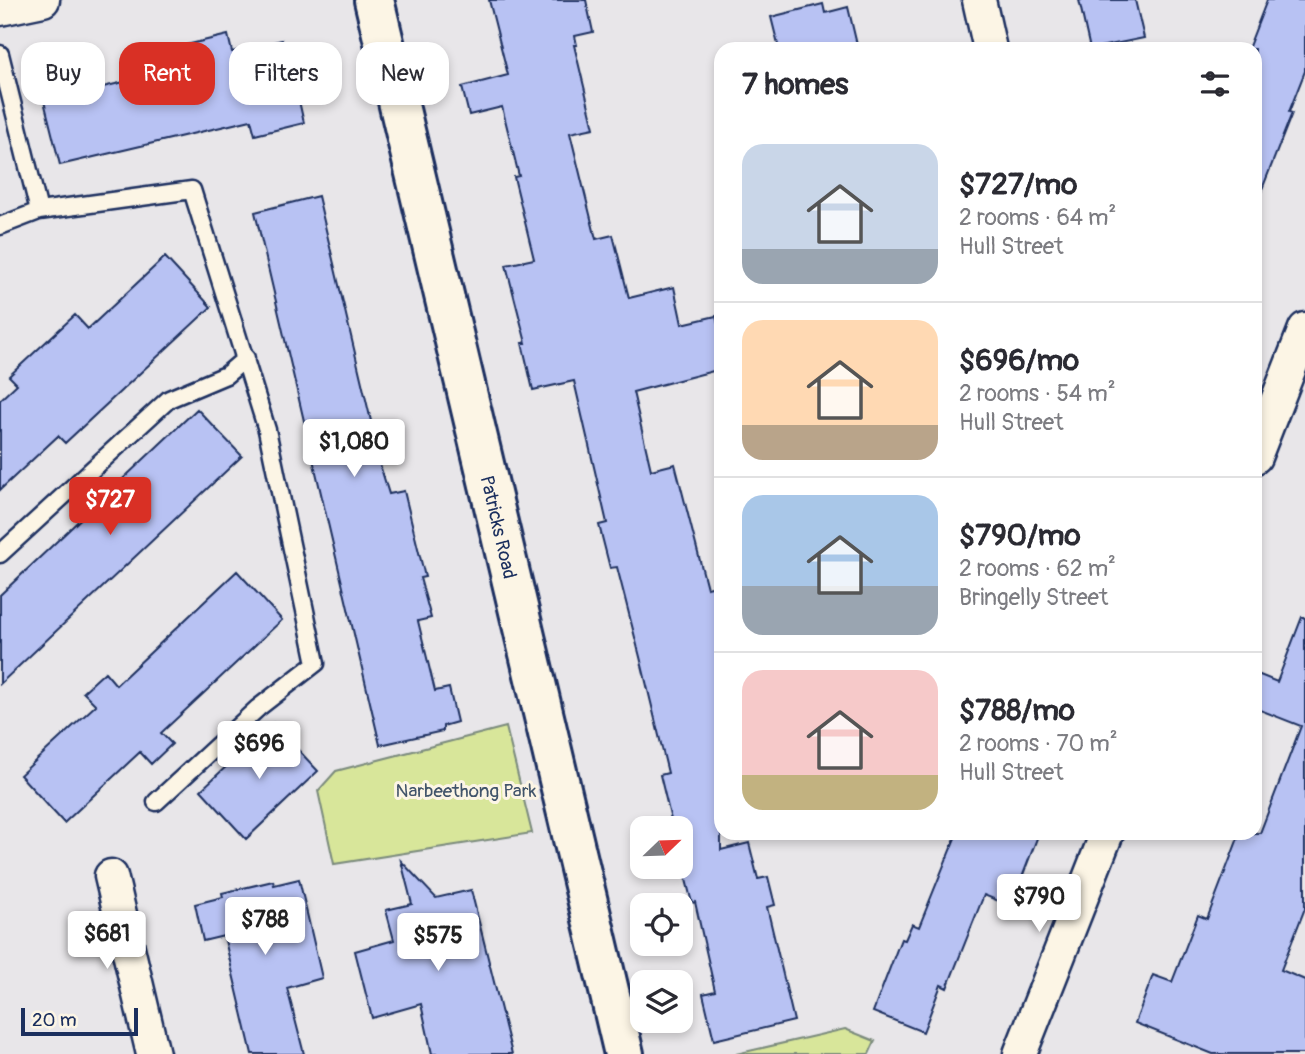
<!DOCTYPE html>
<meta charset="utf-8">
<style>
:root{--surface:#fff;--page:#f2f2f3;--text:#2b2b33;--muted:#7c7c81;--line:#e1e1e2;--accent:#d93025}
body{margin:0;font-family:Pangolin,sans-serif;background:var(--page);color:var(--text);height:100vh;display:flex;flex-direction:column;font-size:26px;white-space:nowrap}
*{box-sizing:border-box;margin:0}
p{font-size:23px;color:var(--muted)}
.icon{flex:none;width:38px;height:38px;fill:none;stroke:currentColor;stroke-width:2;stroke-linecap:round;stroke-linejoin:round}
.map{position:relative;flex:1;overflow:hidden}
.sheet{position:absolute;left:714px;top:42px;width:548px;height:798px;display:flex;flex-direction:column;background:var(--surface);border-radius:21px;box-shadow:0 4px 10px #0003}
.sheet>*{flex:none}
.banner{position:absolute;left:21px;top:42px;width:588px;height:63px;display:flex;gap:14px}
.needle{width:46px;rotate:67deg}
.tools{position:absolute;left:630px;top:816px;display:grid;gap:14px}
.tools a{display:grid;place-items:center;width:63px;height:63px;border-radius:14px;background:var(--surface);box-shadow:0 4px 10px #0003;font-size:35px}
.scale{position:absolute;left:21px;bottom:18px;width:117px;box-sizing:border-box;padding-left:7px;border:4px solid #1b2f5e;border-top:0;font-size:19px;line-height:24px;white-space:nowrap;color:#1b2f5e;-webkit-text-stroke:5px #fcf5e5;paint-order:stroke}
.price{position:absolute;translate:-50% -60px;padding:0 16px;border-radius:7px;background:#fff;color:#222;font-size:23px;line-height:46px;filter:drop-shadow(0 2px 4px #0008)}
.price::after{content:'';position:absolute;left:50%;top:42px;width:21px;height:16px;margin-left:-10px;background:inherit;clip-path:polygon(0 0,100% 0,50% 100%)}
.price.current{background:var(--accent);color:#fff}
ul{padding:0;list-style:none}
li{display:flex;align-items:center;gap:21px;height:175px;padding:0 28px}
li+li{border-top:2px solid var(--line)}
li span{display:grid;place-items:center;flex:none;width:196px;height:140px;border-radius:21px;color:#555}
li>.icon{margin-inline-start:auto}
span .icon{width:84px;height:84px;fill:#fffc;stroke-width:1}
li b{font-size:30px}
h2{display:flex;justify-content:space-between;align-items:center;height:84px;padding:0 28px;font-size:30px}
.tag{padding:0 24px;border-radius:21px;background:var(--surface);box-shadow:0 4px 10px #0003;font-size:24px;line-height:63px}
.tag.current{background:var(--accent);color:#fff}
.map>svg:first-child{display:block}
.green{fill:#d8e69a;stroke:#7a8a7c;stroke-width:2}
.building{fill:#b8c2f3;stroke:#1b2f5e;stroke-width:2}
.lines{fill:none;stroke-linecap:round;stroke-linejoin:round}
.service-casing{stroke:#1b2f5e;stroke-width:21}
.minor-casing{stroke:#1b2f5e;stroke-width:37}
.secondary-casing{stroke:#1b2f5e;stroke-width:44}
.service{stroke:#fcf5e5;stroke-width:16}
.minor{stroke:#fcf5e5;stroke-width:32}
.secondary{stroke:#fcf5e5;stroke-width:38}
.labels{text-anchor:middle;stroke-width:6;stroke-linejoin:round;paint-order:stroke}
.street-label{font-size:19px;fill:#1b2f5e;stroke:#fcf5e5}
.park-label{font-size:19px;fill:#41546a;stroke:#fcf5e5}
</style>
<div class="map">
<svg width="1305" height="1054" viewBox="0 0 1305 1054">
<rect width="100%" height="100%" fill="#e8e6e9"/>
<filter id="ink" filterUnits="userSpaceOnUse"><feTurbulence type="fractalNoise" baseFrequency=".0143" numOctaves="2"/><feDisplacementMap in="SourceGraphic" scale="14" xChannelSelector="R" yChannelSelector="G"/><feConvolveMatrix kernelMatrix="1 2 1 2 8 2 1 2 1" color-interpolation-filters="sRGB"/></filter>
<g filter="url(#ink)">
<!-- green -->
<path class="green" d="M506 727 532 833 334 864 318 791 336 771Z
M845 1029 875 1041 869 1054H736Z"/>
<!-- building -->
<path class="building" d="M489 0H586L593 32 575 36 577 45H574L594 128 570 133 596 239 613 235 629 298 674 287 682 324 716 316 721 337V369L633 392 651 470 675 464 707 588 721 585V850L749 843 758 879 768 877 775 905 767 907 794 1021 714 1040 703 994 715 991 695 902 692 903 681 860V828H673L660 775 668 773 640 657 617 567 610 568 599 525 607 523 574 381 533 390 522 343H526L506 265 534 259 514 177 519 176 502 107 469 115 462 87 508 75Z
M1079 0H1135L1144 38 1090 49Z
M1267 0H1305V71L1289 112 1292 113 1257 202H1255V49H1248Z
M823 4 825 13 848 7 858 49H779L771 17Z
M228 35 232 52 282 40 287 61H290L304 123 255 135 251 120 60 165 44 101 145 77 140 56Z
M318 196 375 438 372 439 389 494 404 491 425 577 420 578 431 618 418 621 435 691 449 688 457 722 443 726V731L380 745 255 212Z
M165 257 211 307 65 443 58 436 0 490V400L17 384 9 376 75 315 88 329Z
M197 409 242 456 0 684V595Z
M237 571 282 620 161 733 172 744 151 764 140 752 64 823 20 775 96 705 83 692 105 672 116 685Z
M1302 617 1305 618V908L1281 970 1305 980V1054H1213L1135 1023 1153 975 1172 982 1198 915 1207 919 1240 833H1260L1301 726 1255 708V673L1277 682Z
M273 723 318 771 246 839 201 790Z
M957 833H1039L1011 906 984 895 947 988 941 985 923 1032 873 1012 901 939 905 940 912 924 919 927Z
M401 861 436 898 471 890 512 1054H432L421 1004 372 1018 355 951 394 940 386 910 412 904Z
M299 879 322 978 287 988 304 1054H252L224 936 203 941 195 904 223 897 222 893 273 881 274 885Z"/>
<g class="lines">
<defs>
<path id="service" d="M0 54 39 211
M0 226 39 211 192 190 267 430 316 663 258 708 156 802
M0 554 169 399 226 375 246 358"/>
<path id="minor" d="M979 0 990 49
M0 9 43 0
M1255 457 1305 329
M111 876 153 1054
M1020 1054 1107 833"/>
<path id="secondary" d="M374 0 624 1054"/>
</defs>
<!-- service casing -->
<use href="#service" class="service-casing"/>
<!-- minor casing -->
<use href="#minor" class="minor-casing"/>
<!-- secondary casing -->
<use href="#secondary" class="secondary-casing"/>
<!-- service -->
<use href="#service" class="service"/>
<!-- minor -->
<use href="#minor" class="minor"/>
<!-- secondary -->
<use href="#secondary" class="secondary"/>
</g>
</g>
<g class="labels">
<!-- street labels -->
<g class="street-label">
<text transform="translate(499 527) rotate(77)" y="7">Patricks Road</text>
</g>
<!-- park labels -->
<g class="park-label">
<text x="466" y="797">Narbeethong Park</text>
</g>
</g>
</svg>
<div class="tools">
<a><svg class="needle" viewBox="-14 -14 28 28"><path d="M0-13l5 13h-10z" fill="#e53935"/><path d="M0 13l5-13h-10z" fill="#7c7c81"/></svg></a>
<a><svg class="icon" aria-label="locate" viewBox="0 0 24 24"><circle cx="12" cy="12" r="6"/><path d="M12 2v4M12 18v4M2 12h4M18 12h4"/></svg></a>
<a><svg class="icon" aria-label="layers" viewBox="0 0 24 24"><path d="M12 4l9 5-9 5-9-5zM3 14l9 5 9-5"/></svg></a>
</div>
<div class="scale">20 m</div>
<b class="price" style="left:354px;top:479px">$1,080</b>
<b class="price current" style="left:110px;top:537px">$727</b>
<b class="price" style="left:259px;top:781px">$696</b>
<b class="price" style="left:1039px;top:934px">$790</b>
<b class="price" style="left:265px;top:957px">$788</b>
<b class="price" style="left:107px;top:971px">$681</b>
<b class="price" style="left:438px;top:973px">$575</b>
<div class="banner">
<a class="tag">Buy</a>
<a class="tag current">Rent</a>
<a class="tag">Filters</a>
<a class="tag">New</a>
</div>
<section class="sheet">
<h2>7 homes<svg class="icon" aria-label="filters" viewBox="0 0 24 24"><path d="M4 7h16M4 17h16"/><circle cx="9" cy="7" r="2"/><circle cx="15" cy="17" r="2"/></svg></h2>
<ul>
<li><span style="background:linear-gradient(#c9d6e8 75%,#9aa5b1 0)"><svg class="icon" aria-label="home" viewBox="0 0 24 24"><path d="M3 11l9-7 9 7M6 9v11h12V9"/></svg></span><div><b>$727/mo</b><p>2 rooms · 64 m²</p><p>Hull Street</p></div></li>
<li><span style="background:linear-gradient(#ffd9b3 75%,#b9a48a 0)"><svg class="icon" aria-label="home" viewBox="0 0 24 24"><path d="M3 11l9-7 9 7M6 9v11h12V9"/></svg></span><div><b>$696/mo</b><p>2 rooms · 54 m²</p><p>Hull Street</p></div></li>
<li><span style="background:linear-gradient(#a9c7e8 65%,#9aa5b1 0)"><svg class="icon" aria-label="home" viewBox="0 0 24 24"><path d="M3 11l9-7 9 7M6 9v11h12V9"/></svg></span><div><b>$790/mo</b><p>2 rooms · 62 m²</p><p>Bringelly Street</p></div></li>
<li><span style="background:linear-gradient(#f6c9c9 75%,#c2b280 0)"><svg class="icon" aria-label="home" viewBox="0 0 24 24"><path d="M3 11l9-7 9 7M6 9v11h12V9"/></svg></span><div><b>$788/mo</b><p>2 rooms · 70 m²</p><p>Hull Street</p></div></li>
</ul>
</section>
</div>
